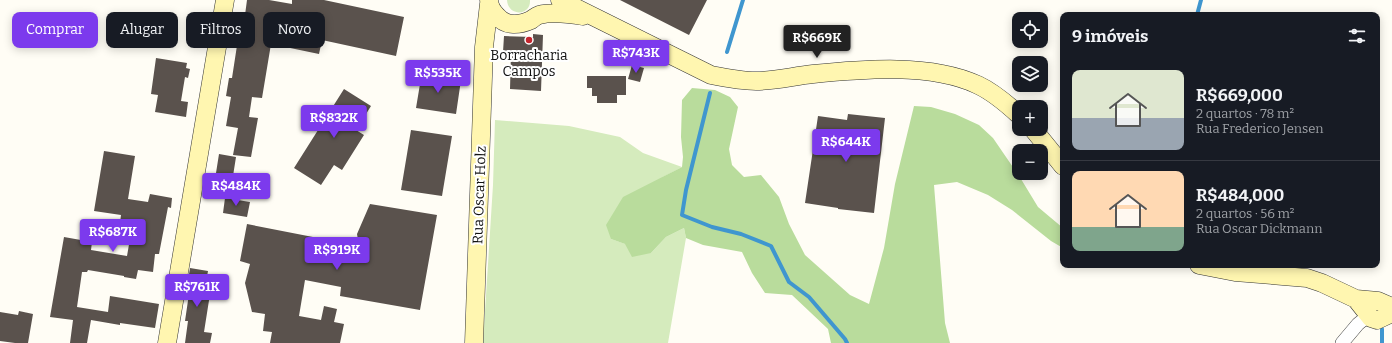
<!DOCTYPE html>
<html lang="pt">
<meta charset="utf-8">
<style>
:root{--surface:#171b24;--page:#242831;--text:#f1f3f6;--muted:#9ea1a6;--line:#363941;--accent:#7c3aed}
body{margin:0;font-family:Bitter,serif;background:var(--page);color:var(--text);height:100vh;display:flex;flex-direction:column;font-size:15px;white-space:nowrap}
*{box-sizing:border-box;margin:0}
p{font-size:13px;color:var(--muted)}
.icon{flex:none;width:22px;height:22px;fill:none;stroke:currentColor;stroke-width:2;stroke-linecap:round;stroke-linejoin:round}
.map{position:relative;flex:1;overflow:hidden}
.details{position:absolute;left:1060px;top:12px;width:320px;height:256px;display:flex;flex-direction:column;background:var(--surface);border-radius:8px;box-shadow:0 2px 10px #0003}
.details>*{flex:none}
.guide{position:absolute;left:12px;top:12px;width:380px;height:36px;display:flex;gap:8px}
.controls{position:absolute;left:1012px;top:12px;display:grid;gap:8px}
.controls a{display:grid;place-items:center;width:36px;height:36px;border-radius:8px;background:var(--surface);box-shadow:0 2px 10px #0003;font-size:20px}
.price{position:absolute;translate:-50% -34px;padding:0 9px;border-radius:4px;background:var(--accent);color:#fff;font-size:13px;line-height:26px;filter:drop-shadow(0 1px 2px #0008)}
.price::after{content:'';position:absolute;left:50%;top:24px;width:12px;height:9px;margin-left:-6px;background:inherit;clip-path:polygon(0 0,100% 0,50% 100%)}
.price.selected{background:#222;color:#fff}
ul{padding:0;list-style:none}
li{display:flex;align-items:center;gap:12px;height:100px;padding:0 12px}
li+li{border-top:1px solid var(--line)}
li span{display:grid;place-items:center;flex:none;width:112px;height:80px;border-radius:8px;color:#555}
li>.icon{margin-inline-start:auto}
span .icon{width:48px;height:48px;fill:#fffc;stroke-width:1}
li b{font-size:17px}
h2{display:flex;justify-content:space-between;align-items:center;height:48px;padding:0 12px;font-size:17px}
.tag{padding:0 14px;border-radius:8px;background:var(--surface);box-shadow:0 2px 10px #0003;font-size:14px;line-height:36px}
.tag.selected{background:var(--accent);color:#fff}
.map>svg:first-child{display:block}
.green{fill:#d5ebbd}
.forest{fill:#b9dc9c}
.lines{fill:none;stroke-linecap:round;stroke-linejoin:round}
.stream{stroke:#3f96cf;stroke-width:4}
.building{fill:#5a524d}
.street-casing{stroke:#444;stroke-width:14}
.secondary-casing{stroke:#333;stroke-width:19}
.street{stroke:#fff;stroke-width:13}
.secondary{stroke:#fff6b0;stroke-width:18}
.poi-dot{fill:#c4262e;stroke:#fff;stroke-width:1.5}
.labels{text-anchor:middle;stroke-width:4;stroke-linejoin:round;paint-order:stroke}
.poi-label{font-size:14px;fill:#111;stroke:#fff}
.street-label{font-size:14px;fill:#111;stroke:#fff}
</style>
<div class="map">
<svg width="1392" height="343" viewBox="0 0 1392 343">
<rect width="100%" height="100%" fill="#fffdf5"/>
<!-- green -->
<path class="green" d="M507 0H530C531 16 508 17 507 0Z
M495 120 569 126 620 137 643 153 682 167 663 177 611 239 651 253 666 237 684 228 686 238 668 343H483L493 185Z"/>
<!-- forest -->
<path class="forest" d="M692 88 715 90 730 97 738 107 729 149 732 165 744 177 761 175 779 197 789 224 805 255 850 295 869 304 884 248 895 184 914 106 931 107 955 114 979 125 993 138 1021 179 1038 207 1063 228V248L1051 241 1012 210 988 195 957 182 934 185 945 323 950 343H831L828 329 792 295 765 293 752 273 742 252 703 245 686 238 684 228 666 237 651 253 632 257 625 244 611 239 606 225 623 197 682 167 683 157 681 137 682 100Z"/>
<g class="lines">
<!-- stream -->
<path class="stream" d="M1197 15 1201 0
M727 52 743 0
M710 93 686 190 682 215 712 227 741 234 771 246 789 282 809 297 845 339 847 343
M1382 343V329"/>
</g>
<!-- building -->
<path class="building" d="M247 0H269L292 4V0H324L404 17 396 56 322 40 319 54 271 44 262 98 252 97 249 117 258 118 251 157 233 155 238 128 226 126 231 97 226 96 229 78H232L238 39 235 38 239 14 245 15Z
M620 0H707L689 35Z
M533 34 543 35 541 91 510 89 511 52H503L504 36 533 37Z
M156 58 187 63 186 68 190 69 188 78 185 77 181 101 188 102 186 117 155 112 158 95 151 94Z
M632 65 644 68 640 82 628 79Z
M422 72 432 74V76L461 80 456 114 416 108Z
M587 76H626V95H617V103H597V96H592V88H587Z
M344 89 371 106 356 130 364 135 342 170 334 165 321 185 294 168Z
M848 114 885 118 874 213 838 209V208L805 203 818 116 847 120Z
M411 130 452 136 442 196 401 190Z
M104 151 135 156 128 199 148 202 150 194 172 198 171 208 168 207 159 254H155L153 272 138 270 136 279 124 277V276L88 270 87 272H82L77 307 108 312 110 296 159 304 155 328 120 323V325L91 320 87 343H70L73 320 50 317 64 237 92 242 91 250 127 256 131 233 119 231 121 215 94 211Z
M219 154 236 157 233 176 216 173Z
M225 198 250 202 247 217 223 213Z
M370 204 437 215 420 310 340 296 341 287 305 280 299 316 321 320 324 306 337 309 334 322 344 324 340 343H270L272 332 263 331 265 314 252 312 245 283 250 264 240 261 247 224 359 246 357 234Z
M190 268 208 271 204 293 210 294 204 332 212 333 210 343H185L188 321H185L190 287H187Z
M19 311 33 314 28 343H15L0 341V312L18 315Z"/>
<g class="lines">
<defs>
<path id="street" d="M1342 343 1358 324 1368 316"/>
<path id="secondary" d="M489 0C489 6 493 12 497 16 506 27 520 25 531 20 534 18 536 16 539 15 551 12 571 14 583 16
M560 0 711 75C726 78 741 81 756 81 775 81 794 76 813 74 864 69 931 63 978 85 993 92 1006 103 1019 115
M1033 129 1063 166
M1199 265 1235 272 1307 278 1322 283 1356 299 1378 301 1392 307
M1356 299 1371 318 1377 320 1392 313
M167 343 225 0
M474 343 484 47 489 4"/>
</defs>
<!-- street casing -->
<use href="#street" class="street-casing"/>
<!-- secondary casing -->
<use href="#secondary" class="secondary-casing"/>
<!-- street -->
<use href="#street" class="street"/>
<!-- secondary -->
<use href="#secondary" class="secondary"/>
</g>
<!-- markers -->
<circle class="poi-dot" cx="529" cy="40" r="4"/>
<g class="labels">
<!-- poi labels -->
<g class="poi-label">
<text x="529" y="60">Borracharia<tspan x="529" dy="16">Campos</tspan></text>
</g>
<!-- street labels -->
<g class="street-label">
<text transform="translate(479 195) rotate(-88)" y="5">Rua Oscar Holz</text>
</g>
</g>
</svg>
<div class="controls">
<a><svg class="icon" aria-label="locate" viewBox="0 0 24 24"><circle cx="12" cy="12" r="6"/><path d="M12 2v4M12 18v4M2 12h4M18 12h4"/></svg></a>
<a><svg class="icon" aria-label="layers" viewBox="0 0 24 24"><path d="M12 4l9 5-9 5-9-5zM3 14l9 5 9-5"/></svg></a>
<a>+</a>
<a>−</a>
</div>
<b class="price selected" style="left:817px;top:59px">R$669K</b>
<b class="price" style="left:636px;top:74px">R$743K</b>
<b class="price" style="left:438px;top:94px">R$535K</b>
<b class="price" style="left:334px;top:139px">R$832K</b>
<b class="price" style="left:846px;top:163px">R$644K</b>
<b class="price" style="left:236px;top:207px">R$484K</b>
<b class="price" style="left:113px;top:253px">R$687K</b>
<b class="price" style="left:337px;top:271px">R$919K</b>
<b class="price" style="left:197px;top:308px">R$761K</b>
<div class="guide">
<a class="tag selected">Comprar</a>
<a class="tag">Alugar</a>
<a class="tag">Filtros</a>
<a class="tag">Novo</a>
</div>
<section class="details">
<h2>9 imóveis<svg class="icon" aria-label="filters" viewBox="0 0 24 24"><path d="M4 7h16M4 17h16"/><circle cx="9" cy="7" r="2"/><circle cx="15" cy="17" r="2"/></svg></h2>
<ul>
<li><span style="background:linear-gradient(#dfe7d0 60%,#9aa5b1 0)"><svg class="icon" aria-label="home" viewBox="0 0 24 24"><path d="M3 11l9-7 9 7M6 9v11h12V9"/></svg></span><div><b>R$669,000</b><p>2 quartos · 78 m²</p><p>Rua Frederico Jensen</p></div></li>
<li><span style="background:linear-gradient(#ffd9b3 70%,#7fa58c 0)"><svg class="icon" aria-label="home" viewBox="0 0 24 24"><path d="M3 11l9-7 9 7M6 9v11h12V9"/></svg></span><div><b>R$484,000</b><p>2 quartos · 56 m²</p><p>Rua Oscar Dickmann</p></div></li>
</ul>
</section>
</div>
